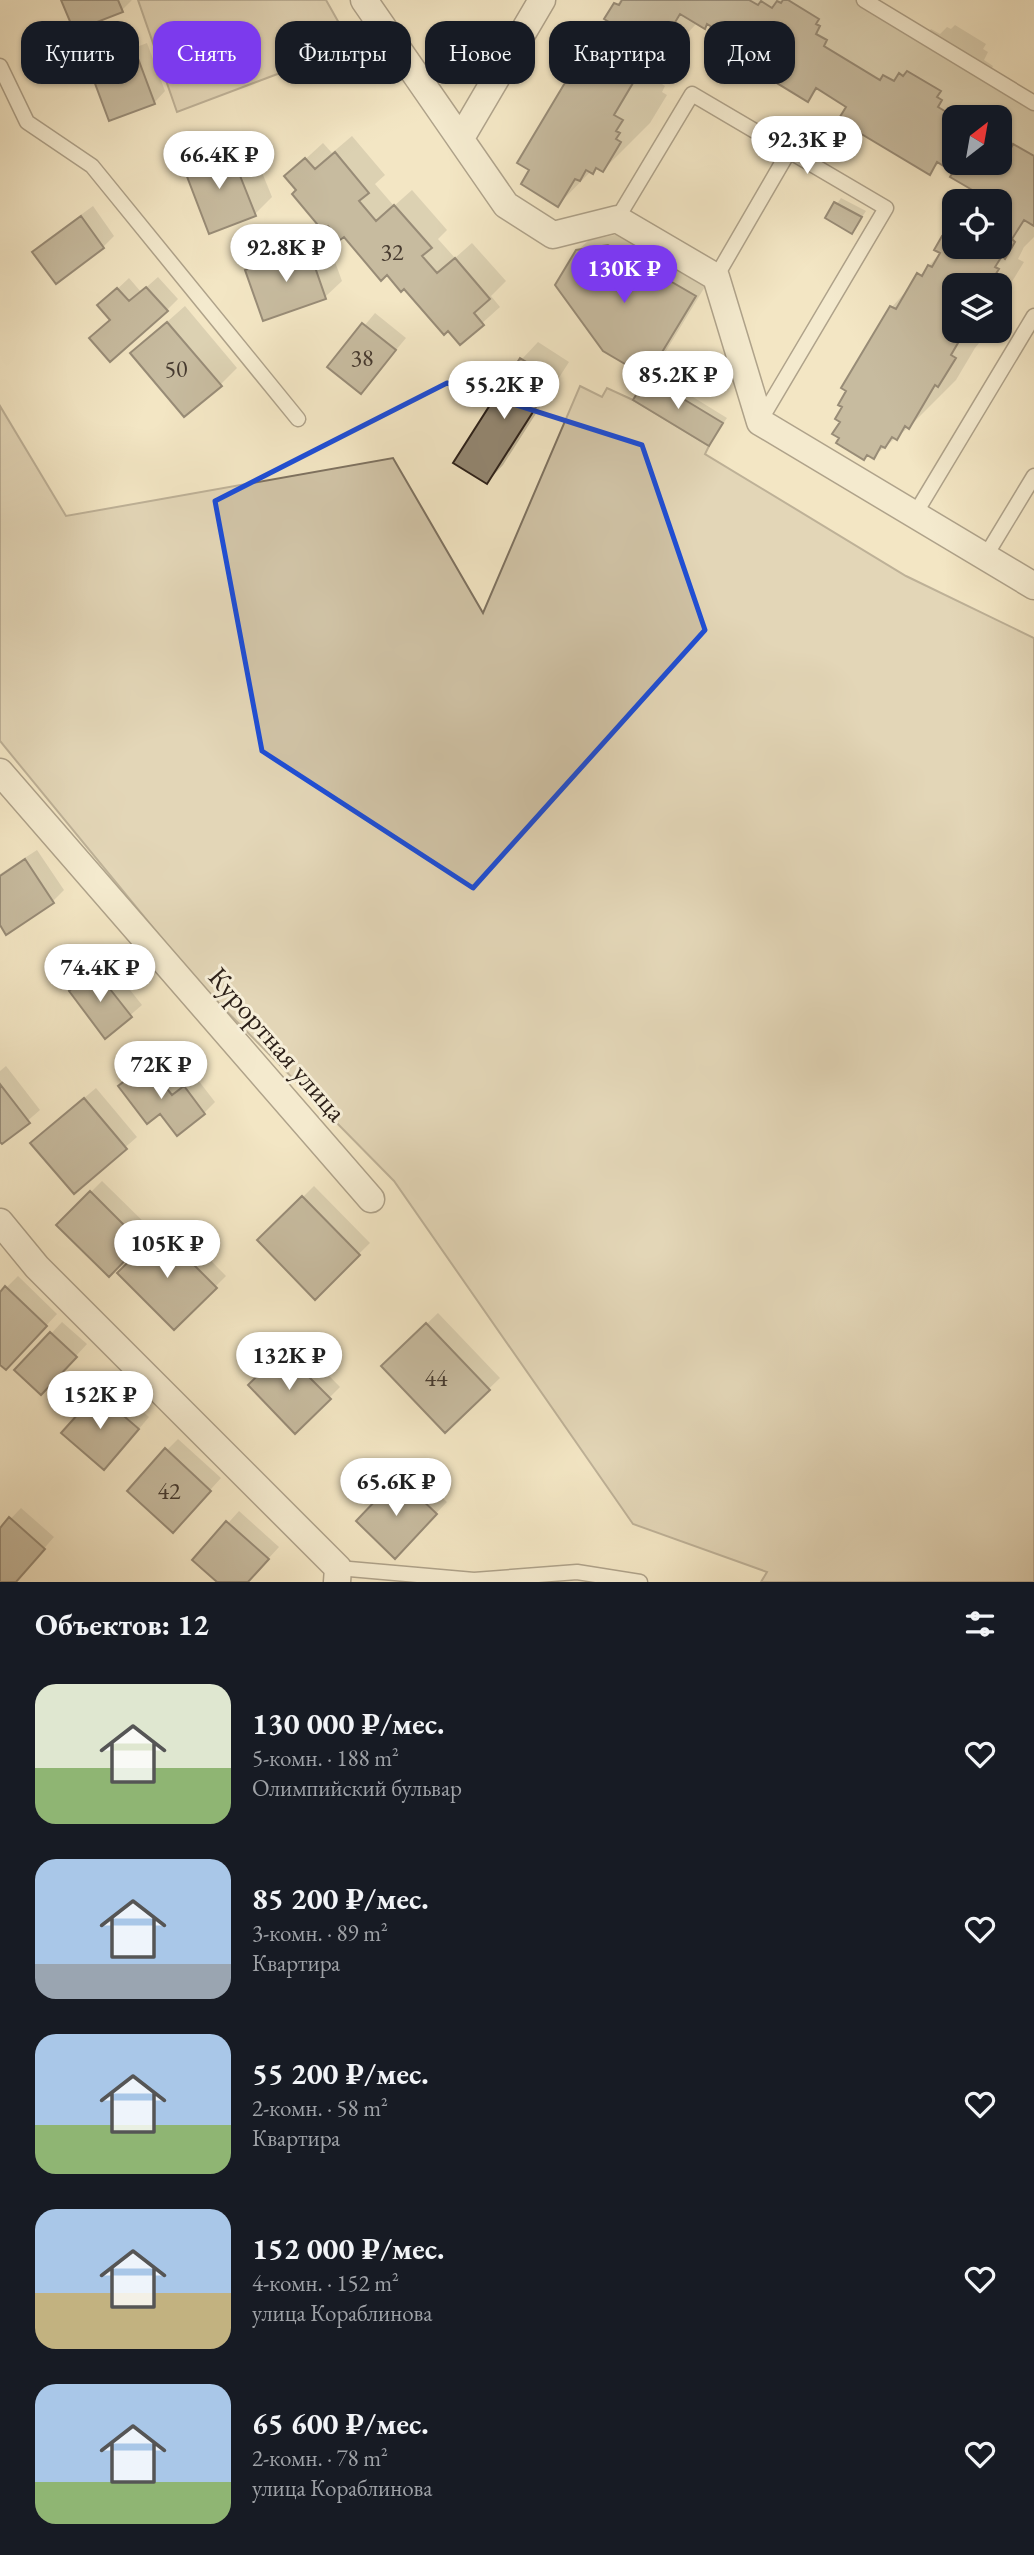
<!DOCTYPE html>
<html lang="ru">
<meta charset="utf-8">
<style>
:root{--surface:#171b24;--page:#242831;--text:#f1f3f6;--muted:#9ea1a6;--accent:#7c3aed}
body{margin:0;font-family:"EB Garamond",serif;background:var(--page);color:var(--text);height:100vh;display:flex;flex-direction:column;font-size:26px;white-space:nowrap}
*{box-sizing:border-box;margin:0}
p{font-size:23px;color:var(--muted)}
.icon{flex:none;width:38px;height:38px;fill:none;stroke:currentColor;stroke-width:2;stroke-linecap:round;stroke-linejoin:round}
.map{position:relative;height:1582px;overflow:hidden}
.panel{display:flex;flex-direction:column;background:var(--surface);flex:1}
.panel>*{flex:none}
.top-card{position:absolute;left:21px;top:21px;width:992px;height:63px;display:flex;gap:14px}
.needle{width:46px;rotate:31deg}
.controls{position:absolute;left:942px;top:105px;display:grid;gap:14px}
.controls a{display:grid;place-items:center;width:70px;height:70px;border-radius:14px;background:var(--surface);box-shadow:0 2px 5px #0004;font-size:35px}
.price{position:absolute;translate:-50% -60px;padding:0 16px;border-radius:24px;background:#fff;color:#222;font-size:23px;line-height:46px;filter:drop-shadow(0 2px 4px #0008)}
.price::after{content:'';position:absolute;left:50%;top:42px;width:21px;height:16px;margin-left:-10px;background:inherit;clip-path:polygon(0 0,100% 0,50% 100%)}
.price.active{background:var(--accent);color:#fff}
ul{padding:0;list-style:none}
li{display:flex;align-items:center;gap:21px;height:175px;padding:0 35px}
li span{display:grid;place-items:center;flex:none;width:196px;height:140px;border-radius:21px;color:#555}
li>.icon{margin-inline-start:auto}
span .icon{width:84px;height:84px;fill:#fffc;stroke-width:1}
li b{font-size:30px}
h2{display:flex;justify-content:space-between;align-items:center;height:84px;padding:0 35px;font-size:30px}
.pill{padding:0 24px;border-radius:21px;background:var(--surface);box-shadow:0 2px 5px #0004;font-size:24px;line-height:63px}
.pill.active{background:var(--accent);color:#fff}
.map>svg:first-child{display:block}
.green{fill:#d1c4a7;stroke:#7e7260;stroke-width:2}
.shadow{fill:#0003;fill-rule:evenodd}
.building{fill:#938772;stroke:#2c2019;stroke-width:2}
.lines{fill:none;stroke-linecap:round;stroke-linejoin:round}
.lane-casing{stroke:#5e5244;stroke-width:17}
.street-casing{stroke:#5e5244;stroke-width:29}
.lane{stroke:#f7efd9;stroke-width:14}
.street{stroke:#f7efd9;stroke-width:26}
.marked{fill:none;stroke:#1d4ed8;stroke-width:5;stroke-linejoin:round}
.labels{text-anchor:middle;stroke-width:6;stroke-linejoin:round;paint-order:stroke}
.number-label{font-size:24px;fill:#463a2f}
.street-label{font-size:28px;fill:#2c2019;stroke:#f7efd9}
</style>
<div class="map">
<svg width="1034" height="1582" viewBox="0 0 1034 1582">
<rect width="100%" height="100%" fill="#f3e6c4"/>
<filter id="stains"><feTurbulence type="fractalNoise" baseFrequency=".00286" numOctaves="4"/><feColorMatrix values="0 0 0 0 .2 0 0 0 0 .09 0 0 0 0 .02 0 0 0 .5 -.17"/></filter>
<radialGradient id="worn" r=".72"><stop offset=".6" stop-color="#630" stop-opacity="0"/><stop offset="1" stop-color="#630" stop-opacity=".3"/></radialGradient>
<!-- green -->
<path class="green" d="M138 0H326L348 39 312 61 177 112Z
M580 386 602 397 607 388 633 400 709 446 705 454 906 576 1034 638V1582H761L767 1572 633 1524 394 1181 196 980 0 741V406L66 516 393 458 483 613Z"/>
<!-- shadow -->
<path class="shadow" d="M63 0H132L122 10Z
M620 0H872L927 33 931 29 940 34 947 27 951 29 955 25 986 44 983 49 988 52 984 60 993 66 991 70 1034 96V237L1024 247 1018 259 1024 262 999 303V285H954V331H989L975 348 956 380 909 427 874 456 842 421 848 391 843 388 892 307 941 252 944 237 954 227V247H999V201H969L977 190 956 171 940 162 929 173 849 106 819 88 807 99 726 33 708 23 704 27 697 23 667 55 660 67 669 72 662 84 665 86 662 92 667 95 650 123 603 170 598 167 591 171 558 205 532 169 574 72 597 49 599 30 609 20ZM954 117H999V163H954Z
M147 43 165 91 154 103 92 71 103 60Z
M246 133 272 197 255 214 185 167 201 150Z
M352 136 385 175 375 184 394 206 412 190 447 230 438 239 455 258 472 243 506 281 491 296 500 307 460 343 405 287 344 235 287 176 323 143 332 153Z
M841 198 866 211 852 232 827 218Z
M93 206 114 236 103 247 56 281 34 252 45 241Z
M324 232 342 281 325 297 247 270 263 253Z
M620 234 706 285 658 364 647 375 577 251 589 240Z
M158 277 178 299 167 310 111 319V295L129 278 141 292Z
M185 306 237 368 220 385 132 353Z
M375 313 406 338 361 392 330 367Z
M538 342 569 362 503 465 487 482 522 359Z
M654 373 727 418 709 444 649 378Z
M37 850 64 890 53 901 7 932 0 922V874Z
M107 961 142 1005 106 1036 71 991Z
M159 1054 183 1085 195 1076 215 1102 204 1113 120 1086Z
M6 1066 40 1110 3 1142 0 1139V1071Z
M96 1088 137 1137 74 1192 44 1132Z
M102 1181 152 1230 109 1274 58 1225Z
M314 1186 370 1243 315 1297 259 1241Z
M172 1221 226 1276 174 1328 120 1273Z
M18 1276 57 1314 17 1357 0 1362V1294Z
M438 1313 500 1378 445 1431 383 1366Z
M62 1322 87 1344 52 1382 17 1370Z
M295 1341 340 1387 295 1432 250 1385Z
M109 1383 149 1417 115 1457 64 1433Z
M178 1439 221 1478 184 1519 167 1450Z
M410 1468 447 1502 395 1556 358 1521Z
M21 1508 54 1537 15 1582H0V1530Z
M239 1511 279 1547 247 1582H220L195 1560Z"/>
<!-- building -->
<path class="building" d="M61 0H118L123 12 74 31Z
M622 0H749L758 5 761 1 772 8 777 1 781 3 783 0H788L819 19 816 24 820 26 816 34 827 40 824 46 880 80 883 75 894 81 899 73 903 76 907 71 941 91 937 97 942 100 938 107 948 113 945 118 954 123V163H999V143L1010 150 1013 144 1034 156V226L1024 220 1012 239 1015 242 1005 259 1002 256 995 267 999 269 990 283 984 280 981 285H954V331H965L951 355 956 358 938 387 935 385 909 429 905 426 897 440 892 437 885 448 881 446 874 459 867 455 864 460 836 443 839 438 832 434 840 422 835 419 842 407 838 405 846 391 841 388 890 306 896 309 917 273 922 276 928 265 932 267 940 253 934 250 942 236 946 238 952 228 948 226 954 217V247H999V201H968L974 191 950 177 953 172 937 162 930 175 838 120 846 107 816 88 808 102 716 46 723 34 707 24 705 29 680 14 668 34 672 36 661 53 658 51 652 61 656 64 647 78 639 73 614 115 623 120 616 131 620 133 616 139 621 142 603 172 596 168 593 174 586 170 580 181 575 179 558 207 521 184 529 170 517 163 572 71 586 79 595 63 589 59 596 47 589 43 598 29 603 32 609 22 604 19 614 3 619 5Z
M136 53 155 104 109 121 90 70Z
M229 148 256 216 209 234 183 166Z
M335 152 369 193 359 201 376 221 394 205 432 248 422 256 437 273 455 258 490 299 474 313 484 325 460 345 448 331 444 335 404 289 401 292 387 275 381 281 344 237 340 240 328 226 322 230 292 194 296 190 284 176 305 158 315 169Z
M834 202 862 217 852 234 825 218Z
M81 216 104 248 56 284 32 252Z
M608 245 696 296 647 377 603 351 555 285 576 250Z
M308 247 326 299 263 321 245 270Z
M146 287 168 311 110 362 89 338 110 320 97 305 117 288 129 301Z
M167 322 222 386 184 417 130 353Z
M362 323 396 350 361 394 327 367Z
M520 358 554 379 487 484 453 463Z
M647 377 723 423 709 446 633 400Z
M25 859 54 903 6 935 0 925V876Z
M95 970 132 1017 105 1039 69 991Z
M147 1064 172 1095 184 1086 205 1114 177 1136 160 1114 147 1124 118 1086Z
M0 1084 30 1123 2 1144 0 1142Z
M84 1098 127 1149 74 1194 30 1143Z
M90 1191 142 1243 109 1277 56 1225Z
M302 1196 360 1255 315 1300 257 1240Z
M160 1231 217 1288 174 1330 117 1273Z
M5 1286 47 1326 6 1370 0 1365V1292Z
M426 1323 490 1390 445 1433 381 1366Z
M50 1332 77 1357 41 1395 14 1370Z
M283 1351 331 1399 295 1434 248 1385Z
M97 1393 139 1429 104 1470 61 1433Z
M165 1448 211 1491 173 1533 127 1491Z
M398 1477 437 1514 395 1559 356 1521Z
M9 1517 45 1549 16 1582H0V1528Z
M226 1521 269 1559 248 1582H217L192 1560Z"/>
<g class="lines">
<defs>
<path id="lane" d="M864 0 1034 103
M0 66 27 122 92 166 298 419
M617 219 692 94 886 208 760 421
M716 277 789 151
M915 514 1034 316
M985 557 1034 476
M338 1568 474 1580 577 1572 640 1582"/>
<path id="street" d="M364 0 506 205 553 235 617 219 716 277 760 422 1034 586
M461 138 542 0
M0 772 371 1199
M0 1222 37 1267 338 1568 337 1582"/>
</defs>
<!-- lane casing -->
<use href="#lane" class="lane-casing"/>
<!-- street casing -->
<use href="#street" class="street-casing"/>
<!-- lane -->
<use href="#lane" class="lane"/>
<!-- street -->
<use href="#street" class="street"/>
</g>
<!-- marked area -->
<path d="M0 0H1034V1582H0ZM447 383 642 445 705 630 473 888 262 751 215 501Z" fill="#f3e6c4" fill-opacity=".55" fill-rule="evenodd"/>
<path class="marked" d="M447 383 642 445 705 630 473 888 262 751 215 501Z"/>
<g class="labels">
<!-- number labels -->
<g class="number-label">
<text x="392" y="260">32</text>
<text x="362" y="366">38</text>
<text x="176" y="377">50</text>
<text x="436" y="1386">44</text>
<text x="169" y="1499">42</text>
</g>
<!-- street labels -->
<g class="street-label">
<text transform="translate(278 1044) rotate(49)" y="10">Курортная улица</text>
</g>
</g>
<rect width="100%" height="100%" filter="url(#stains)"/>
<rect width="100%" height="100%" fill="url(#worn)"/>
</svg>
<div class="controls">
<a><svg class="needle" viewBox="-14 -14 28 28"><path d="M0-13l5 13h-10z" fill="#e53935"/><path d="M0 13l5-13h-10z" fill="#9ea1a6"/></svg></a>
<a><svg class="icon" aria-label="locate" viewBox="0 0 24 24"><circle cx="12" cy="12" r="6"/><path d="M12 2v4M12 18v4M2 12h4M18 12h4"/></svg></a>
<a><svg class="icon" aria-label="layers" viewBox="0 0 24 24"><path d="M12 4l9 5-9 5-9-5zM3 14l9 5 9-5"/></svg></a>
</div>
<b class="price" style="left:807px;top:176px">92.3K ₽</b>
<b class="price" style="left:219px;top:191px">66.4K ₽</b>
<b class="price" style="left:286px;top:284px">92.8K ₽</b>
<b class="price active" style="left:624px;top:305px">130K ₽</b>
<b class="price" style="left:678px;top:411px">85.2K ₽</b>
<b class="price" style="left:504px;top:421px">55.2K ₽</b>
<b class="price" style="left:100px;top:1004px">74.4K ₽</b>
<b class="price" style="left:161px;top:1101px">72K ₽</b>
<b class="price" style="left:167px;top:1280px">105K ₽</b>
<b class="price" style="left:289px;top:1392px">132K ₽</b>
<b class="price" style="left:100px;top:1431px">152K ₽</b>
<b class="price" style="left:396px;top:1518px">65.6K ₽</b>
<div class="top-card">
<a class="pill">Купить</a>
<a class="pill active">Снять</a>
<a class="pill">Фильтры</a>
<a class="pill">Новое</a>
<a class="pill">Квартира</a>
<a class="pill">Дом</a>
</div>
</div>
<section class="panel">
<h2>Объектов: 12<svg class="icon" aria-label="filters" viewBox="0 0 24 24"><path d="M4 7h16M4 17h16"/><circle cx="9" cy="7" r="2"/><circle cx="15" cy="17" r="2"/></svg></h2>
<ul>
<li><span style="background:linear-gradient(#dfe7d0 60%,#8fb573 0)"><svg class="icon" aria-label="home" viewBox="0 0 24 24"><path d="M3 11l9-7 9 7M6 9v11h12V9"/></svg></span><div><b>130 000 ₽/мес.</b><p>5-комн. · 188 m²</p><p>Олимпийский бульвар</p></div><svg class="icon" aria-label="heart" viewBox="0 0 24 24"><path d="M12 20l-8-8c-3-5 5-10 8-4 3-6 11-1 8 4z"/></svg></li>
<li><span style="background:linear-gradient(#a9c7e8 75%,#9aa5b1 0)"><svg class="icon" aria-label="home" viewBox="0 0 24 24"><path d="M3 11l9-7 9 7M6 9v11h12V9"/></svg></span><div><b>85 200 ₽/мес.</b><p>3-комн. · 89 m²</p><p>Квартира</p></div><svg class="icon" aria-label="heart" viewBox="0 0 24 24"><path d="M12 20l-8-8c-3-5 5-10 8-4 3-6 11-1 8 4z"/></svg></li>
<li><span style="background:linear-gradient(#a9c7e8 65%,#8fb573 0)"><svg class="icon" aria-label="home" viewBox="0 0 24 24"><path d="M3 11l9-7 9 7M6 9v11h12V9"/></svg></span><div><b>55 200 ₽/мес.</b><p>2-комн. · 58 m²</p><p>Квартира</p></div><svg class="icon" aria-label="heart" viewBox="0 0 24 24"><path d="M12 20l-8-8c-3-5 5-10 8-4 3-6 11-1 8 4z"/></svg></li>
<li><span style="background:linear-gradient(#a9c7e8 60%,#c2b280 0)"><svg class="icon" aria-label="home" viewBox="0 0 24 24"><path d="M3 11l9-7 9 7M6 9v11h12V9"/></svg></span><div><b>152 000 ₽/мес.</b><p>4-комн. · 152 m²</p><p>улица Кораблинова</p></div><svg class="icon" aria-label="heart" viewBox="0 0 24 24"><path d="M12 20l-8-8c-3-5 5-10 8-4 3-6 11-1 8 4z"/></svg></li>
<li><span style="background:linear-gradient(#a9c7e8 70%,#8fb573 0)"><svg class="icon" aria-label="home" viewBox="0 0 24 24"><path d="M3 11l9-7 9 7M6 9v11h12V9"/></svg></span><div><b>65 600 ₽/мес.</b><p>2-комн. · 78 m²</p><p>улица Кораблинова</p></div><svg class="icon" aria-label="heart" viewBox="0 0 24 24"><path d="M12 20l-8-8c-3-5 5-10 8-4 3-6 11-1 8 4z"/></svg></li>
</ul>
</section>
